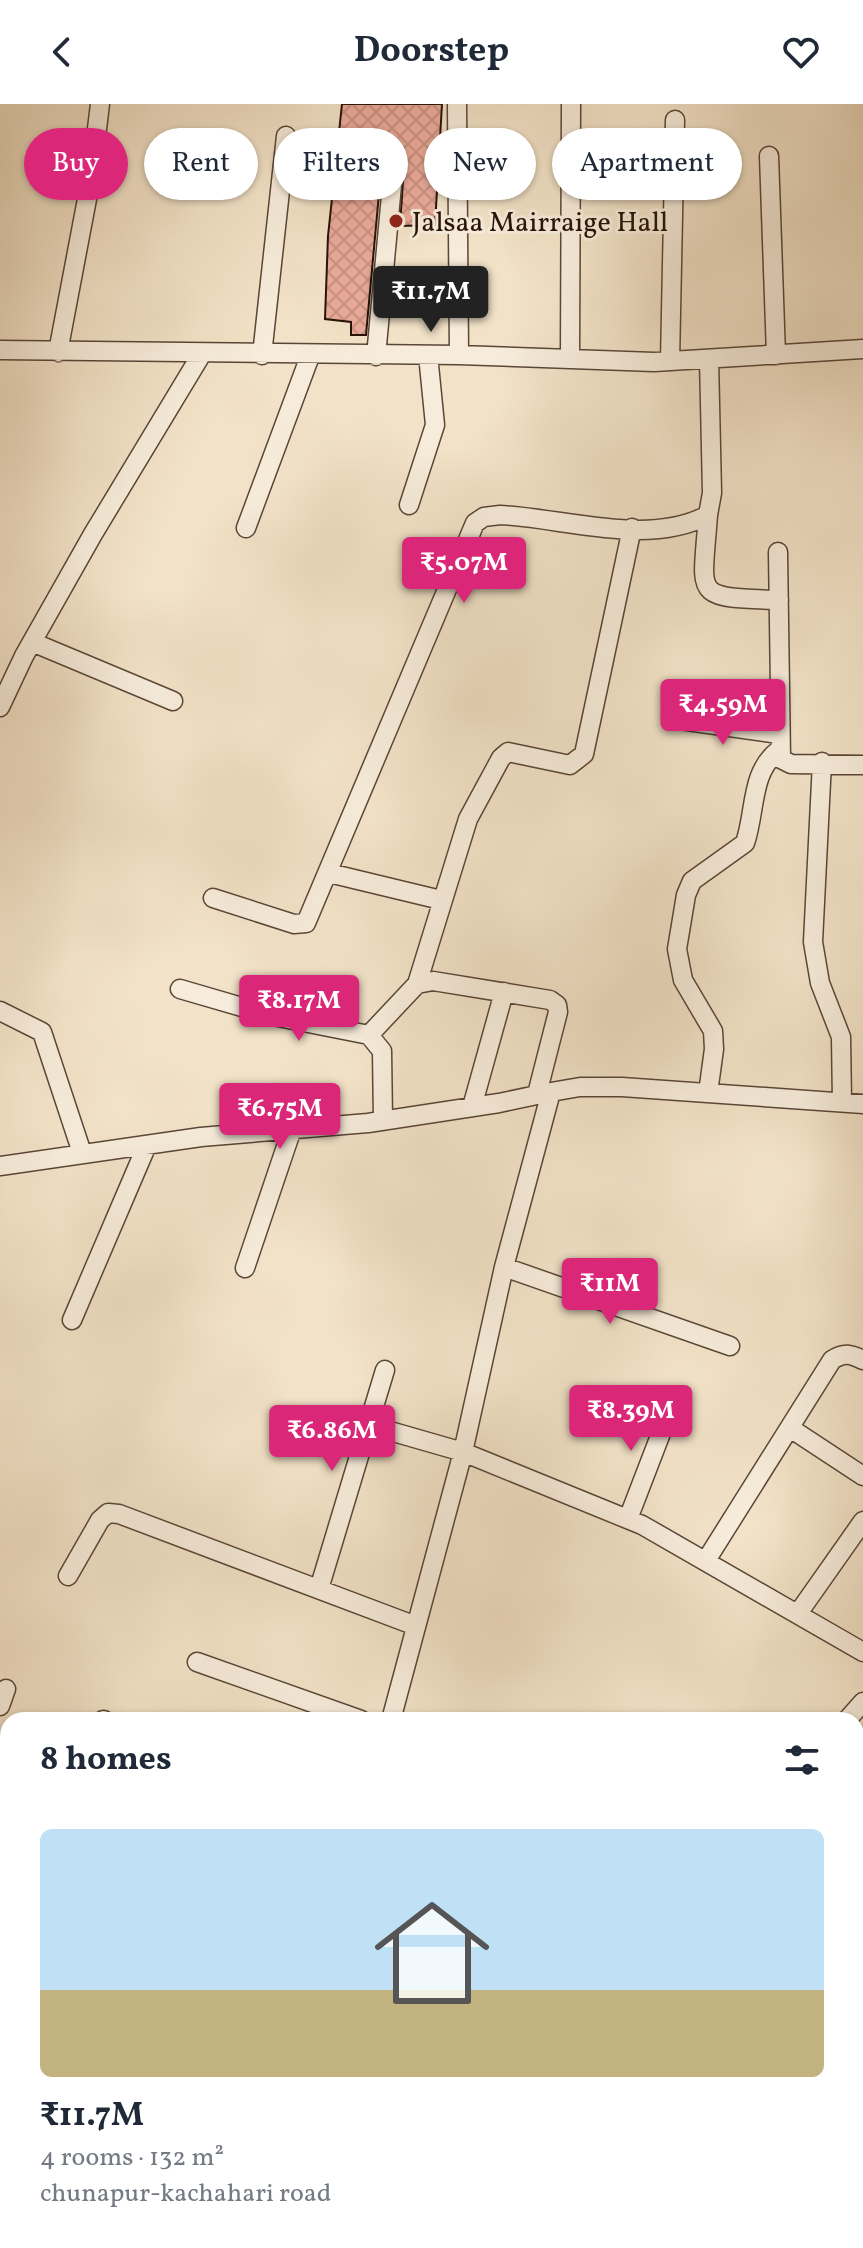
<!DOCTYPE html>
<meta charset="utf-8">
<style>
:root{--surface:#fff;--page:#f2f2f3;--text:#1f2937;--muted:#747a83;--accent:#db2777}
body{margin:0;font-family:Vollkorn,serif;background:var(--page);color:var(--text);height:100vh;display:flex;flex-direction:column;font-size:30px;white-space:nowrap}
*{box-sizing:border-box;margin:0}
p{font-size:26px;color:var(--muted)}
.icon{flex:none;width:44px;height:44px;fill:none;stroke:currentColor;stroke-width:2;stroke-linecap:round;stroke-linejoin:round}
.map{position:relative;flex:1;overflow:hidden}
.details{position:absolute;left:0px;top:1608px;width:864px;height:536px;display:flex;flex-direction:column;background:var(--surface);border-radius:24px 24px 0 0;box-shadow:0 2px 6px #0004}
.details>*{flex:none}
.hud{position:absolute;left:24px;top:24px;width:816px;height:72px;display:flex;gap:16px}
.price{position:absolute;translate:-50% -68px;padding:0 18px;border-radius:8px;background:var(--accent);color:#fff;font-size:26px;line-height:52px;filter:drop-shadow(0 2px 4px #0008)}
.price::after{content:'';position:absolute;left:50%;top:48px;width:24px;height:18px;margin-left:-12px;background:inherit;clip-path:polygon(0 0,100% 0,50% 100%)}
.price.current{background:#222;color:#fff}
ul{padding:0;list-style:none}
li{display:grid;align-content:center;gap:16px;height:424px;padding:0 40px}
li span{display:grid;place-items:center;height:248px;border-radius:12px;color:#555}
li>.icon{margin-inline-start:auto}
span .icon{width:144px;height:144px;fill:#fffc;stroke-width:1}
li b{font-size:34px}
h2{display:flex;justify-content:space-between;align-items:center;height:96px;padding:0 40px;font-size:34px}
.pill{padding:0 28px;border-radius:36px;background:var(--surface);box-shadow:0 2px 6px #0004;font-size:28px;line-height:72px}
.pill.current{background:var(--accent);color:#fff}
header{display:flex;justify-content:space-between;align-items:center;height:104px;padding:0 40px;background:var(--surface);font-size:36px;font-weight:700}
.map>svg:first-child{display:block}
.building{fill:url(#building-cross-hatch);stroke:#271207;stroke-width:2}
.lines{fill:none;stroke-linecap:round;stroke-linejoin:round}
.minor-casing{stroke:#5a4637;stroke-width:21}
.minor{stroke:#f7ecdb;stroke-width:18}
.poi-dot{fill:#8f2418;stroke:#f7ecdb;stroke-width:3}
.labels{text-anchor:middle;stroke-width:6;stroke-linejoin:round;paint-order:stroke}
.poi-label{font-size:28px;fill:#271207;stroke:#f7ecdb;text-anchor:start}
</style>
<header><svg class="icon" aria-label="back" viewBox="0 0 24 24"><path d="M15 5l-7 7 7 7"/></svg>Doorstep<svg class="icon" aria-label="heart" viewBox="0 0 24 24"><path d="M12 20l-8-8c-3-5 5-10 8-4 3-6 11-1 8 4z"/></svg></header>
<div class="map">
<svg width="863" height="2144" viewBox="0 0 863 2144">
<defs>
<pattern id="building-cross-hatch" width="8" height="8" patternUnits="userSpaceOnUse" patternTransform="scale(2)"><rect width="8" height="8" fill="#eaaa9a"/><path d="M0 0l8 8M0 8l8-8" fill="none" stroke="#c99183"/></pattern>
</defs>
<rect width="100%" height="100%" fill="#f2e2c7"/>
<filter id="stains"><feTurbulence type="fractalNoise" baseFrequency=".0025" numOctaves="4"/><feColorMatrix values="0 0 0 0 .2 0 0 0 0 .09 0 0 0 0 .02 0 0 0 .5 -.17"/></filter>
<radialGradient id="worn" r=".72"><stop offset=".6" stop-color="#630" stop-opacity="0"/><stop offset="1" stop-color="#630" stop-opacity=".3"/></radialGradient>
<!-- building -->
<path class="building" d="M342 0H442L435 121 400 122 403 77 392 69 380 79 366 231H351V218L325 215 328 132Z"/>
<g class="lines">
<defs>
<path id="minor" d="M457 0 459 251
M769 52 776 251
M0 246 459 251 654 258 863 245
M58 248 91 74 100 0
M262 251 286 32
M376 252 392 81
M570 255 571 0
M670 257 675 16
M409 401 435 321 428 251
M708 411C702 495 691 493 779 496
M246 424 310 252
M778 448 781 655 791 660 863 661
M32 538 173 597
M0 603 24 552 93 430 201 251
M673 615 779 630
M822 658 813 838 820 879 841 933 842 998
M329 769 441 796
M213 794 294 820 306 819 475 419 484 413 500 411C565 414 648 443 708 411L712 389 709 255
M417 880 468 715 501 654 508 648 570 661 584 650 632 424
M180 885 273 912 369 931 382 947 383 1017
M0 907 42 928 82 1049
M369 931 417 880 433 877 550 896 557 901 558 908 537 990
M708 989 714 945 713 927 683 876 677 845 686 791 692 777 745 739C756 707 750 668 779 646
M472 1003 504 888
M0 1062 201 1033 368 1019 499 999 551 988
M504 1163 730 1242
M245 1164 292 1025
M72 1216 147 1041
M369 1321 463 1348 642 1421 863 1548
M790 1324 863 1372
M628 1415 673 1298
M707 1455 832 1256C844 1248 851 1250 863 1256
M68 1472 100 1416 108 1409 119 1410 416 1522
M319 1485 385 1266
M799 1508 863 1417
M197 1558 361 1616
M0 1602 6 1585
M103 1616H104
M391 1616 463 1348 504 1163 551 988 580 983H622L863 1000
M847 1616 863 1598
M0 1730 8 1732
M856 1798 863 1811
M856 1893 863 1890
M580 2136 583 2144
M375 2144 387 2136"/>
</defs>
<!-- minor casing -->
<use href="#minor" class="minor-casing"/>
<!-- minor -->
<use href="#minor" class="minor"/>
</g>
<!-- markers -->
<circle class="poi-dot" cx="396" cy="117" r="8"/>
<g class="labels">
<!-- poi labels -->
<g class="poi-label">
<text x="412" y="127">Jalsaa Mairraige Hall</text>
</g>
</g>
<rect width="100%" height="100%" filter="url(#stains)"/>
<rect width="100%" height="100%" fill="url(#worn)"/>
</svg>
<b class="price current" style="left:431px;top:230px">₹11.7M</b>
<b class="price" style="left:464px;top:501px">₹5.07M</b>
<b class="price" style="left:723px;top:643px">₹4.59M</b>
<b class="price" style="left:299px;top:939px">₹8.17M</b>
<b class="price" style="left:280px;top:1047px">₹6.75M</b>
<b class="price" style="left:610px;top:1222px">₹11M</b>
<b class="price" style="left:631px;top:1349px">₹8.39M</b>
<b class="price" style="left:332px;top:1369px">₹6.86M</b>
<div class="hud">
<a class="pill current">Buy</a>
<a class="pill">Rent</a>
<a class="pill">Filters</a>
<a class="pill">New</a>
<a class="pill">Apartment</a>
</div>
<section class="details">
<h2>8 homes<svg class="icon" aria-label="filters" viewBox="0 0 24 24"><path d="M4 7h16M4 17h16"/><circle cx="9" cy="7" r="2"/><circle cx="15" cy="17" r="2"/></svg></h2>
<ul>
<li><span style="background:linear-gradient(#bfe0f5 65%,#c2b280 0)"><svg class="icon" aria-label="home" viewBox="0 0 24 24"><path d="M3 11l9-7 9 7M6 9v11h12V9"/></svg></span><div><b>₹11.7M</b><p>4 rooms · 132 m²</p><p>chunapur-kachahari road</p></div></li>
</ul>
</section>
</div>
